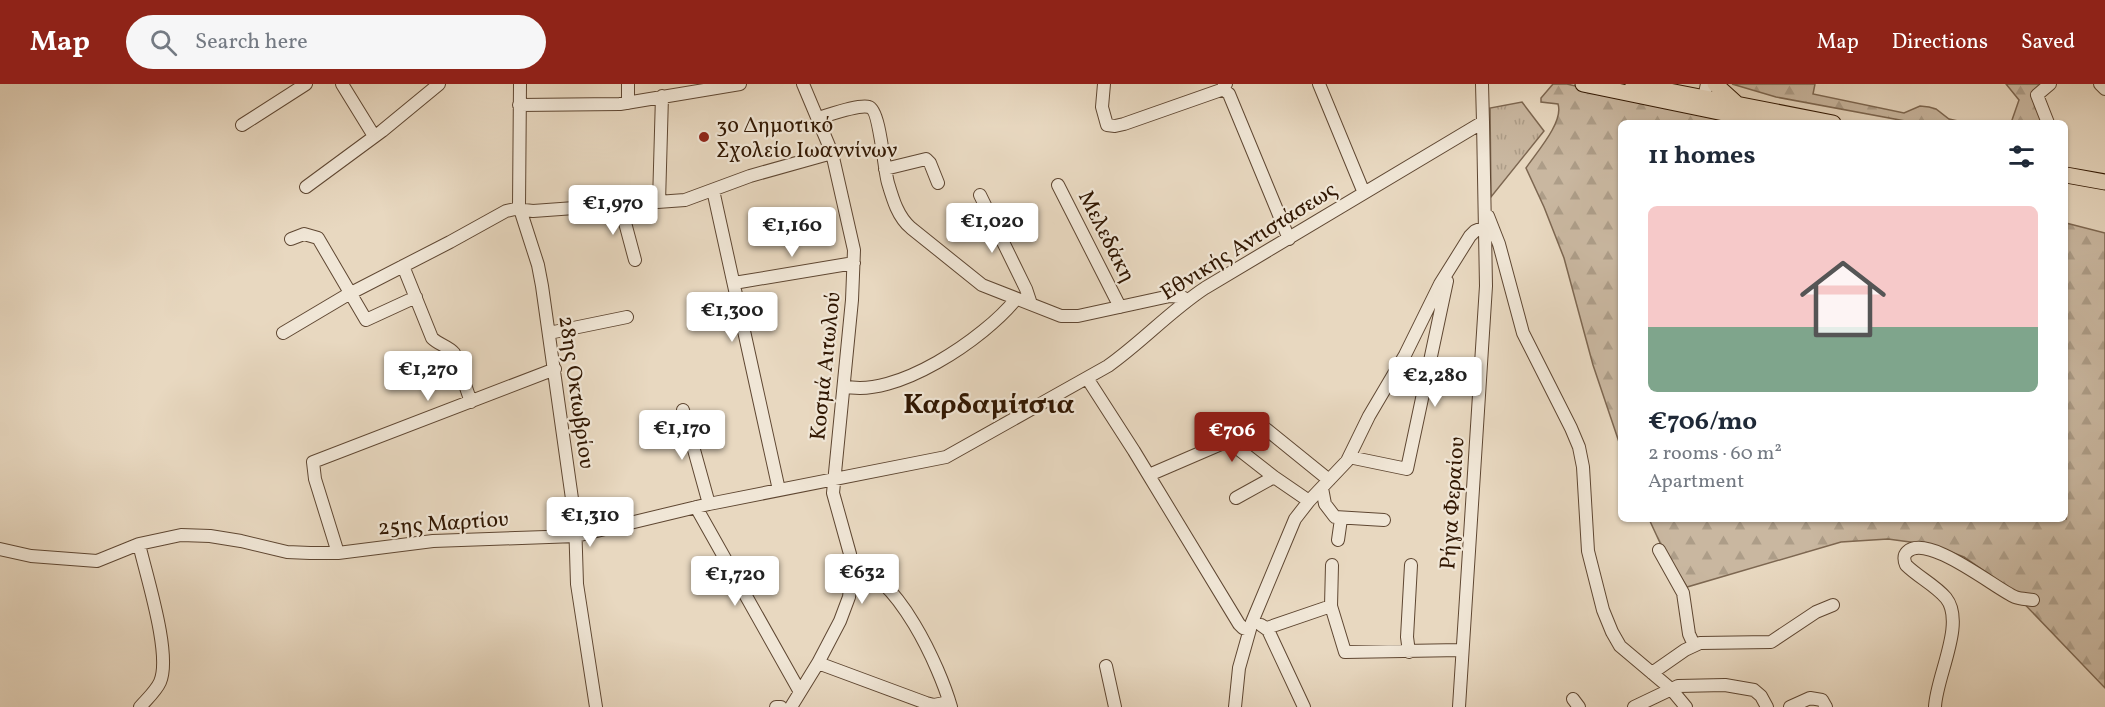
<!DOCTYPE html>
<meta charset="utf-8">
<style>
:root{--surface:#fff;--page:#f6f6f7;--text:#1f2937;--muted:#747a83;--line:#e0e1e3;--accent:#8f2418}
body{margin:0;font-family:Vollkorn,serif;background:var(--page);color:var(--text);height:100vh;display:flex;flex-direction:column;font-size:22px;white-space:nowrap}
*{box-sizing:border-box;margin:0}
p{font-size:20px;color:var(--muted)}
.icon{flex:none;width:33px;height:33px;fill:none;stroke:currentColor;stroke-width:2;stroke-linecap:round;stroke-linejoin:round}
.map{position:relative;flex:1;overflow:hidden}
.panel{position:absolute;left:1618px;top:36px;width:450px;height:402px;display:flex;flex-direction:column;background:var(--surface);border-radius:9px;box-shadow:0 2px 4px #0004}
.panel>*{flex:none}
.price{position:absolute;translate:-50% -51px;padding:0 14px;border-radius:6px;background:#fff;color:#222;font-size:20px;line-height:39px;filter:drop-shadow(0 2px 3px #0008)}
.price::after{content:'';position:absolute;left:50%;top:36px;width:18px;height:14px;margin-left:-9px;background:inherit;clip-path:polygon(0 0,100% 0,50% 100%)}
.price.on{background:var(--accent);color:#fff}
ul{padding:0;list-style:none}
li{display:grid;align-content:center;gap:12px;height:318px;padding:0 30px}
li+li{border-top:2px solid var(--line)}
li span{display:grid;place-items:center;height:186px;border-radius:9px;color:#555}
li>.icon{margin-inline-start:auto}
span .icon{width:108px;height:108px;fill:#fffc;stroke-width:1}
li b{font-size:26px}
h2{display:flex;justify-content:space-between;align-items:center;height:72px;padding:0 30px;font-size:26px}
header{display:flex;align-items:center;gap:36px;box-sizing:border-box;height:84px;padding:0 30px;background:var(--accent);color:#fff}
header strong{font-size:28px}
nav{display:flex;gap:33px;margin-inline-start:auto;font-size:21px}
.search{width:420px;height:54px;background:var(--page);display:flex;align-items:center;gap:15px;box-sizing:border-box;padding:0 21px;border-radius:33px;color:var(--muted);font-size:22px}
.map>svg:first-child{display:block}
.forest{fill:url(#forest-firs);stroke:#7d6751;stroke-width:1.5}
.park{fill:url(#park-tufts);stroke:#7d6751;stroke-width:1.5}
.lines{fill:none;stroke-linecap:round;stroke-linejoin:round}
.minor-casing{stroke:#5f4732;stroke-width:14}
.major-casing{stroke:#311702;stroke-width:17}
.minor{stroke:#f0e6d6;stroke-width:12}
.major{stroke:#e8d8c0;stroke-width:15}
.poi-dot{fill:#8f2418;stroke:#f0e6d6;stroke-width:2}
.labels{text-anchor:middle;stroke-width:4.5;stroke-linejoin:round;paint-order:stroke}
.poi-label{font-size:22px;fill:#311702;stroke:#f0e6d6;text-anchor:start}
.street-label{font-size:22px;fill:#311702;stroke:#f0e6d6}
.district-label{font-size:28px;font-weight:bold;fill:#311702;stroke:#f0e6d6}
</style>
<header>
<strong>Map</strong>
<div class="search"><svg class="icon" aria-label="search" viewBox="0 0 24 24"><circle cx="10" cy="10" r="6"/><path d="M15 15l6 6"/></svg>Search here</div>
<nav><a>Map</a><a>Directions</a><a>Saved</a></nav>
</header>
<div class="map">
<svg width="2105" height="623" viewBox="0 0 2105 623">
<defs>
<pattern id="forest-firs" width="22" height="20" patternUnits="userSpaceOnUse" patternTransform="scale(1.5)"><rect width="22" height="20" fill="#c9b7a0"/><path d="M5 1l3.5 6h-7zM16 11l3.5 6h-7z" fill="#ad9d88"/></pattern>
<pattern id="park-tufts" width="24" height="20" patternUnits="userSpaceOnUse" patternTransform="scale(1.5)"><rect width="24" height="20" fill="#c9b7a0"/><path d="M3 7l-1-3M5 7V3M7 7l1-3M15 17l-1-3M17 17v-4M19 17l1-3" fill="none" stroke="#ad9d88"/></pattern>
</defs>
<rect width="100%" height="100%" fill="#e8d8c0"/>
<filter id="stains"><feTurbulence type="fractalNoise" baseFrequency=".00333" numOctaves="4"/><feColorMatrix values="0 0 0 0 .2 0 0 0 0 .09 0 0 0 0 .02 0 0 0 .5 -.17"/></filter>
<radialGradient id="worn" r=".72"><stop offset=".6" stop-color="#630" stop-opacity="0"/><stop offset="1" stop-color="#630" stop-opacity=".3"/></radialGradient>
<!-- forest -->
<path class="forest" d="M1553 0H1567L1733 39H1622L1621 364 1593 281 1564 174 1544 123 1526 84C1536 69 1564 38 1558 20L1541 18V14Z
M1732 0H1815L1813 10 1904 29 1920 22 1929 23 1936 25 1949 35 1967 39H1916L1776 13Z
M2006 0H2044L2042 39H2011L2019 16Z
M2066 139 2105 149V604L2010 505 1964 473 1932 461 1888 455 1841 458 1687 503 1661 461 1649 435H2066Z"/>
<!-- park -->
<path class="park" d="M1522 18 1544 47 1491 113 1490 24Z"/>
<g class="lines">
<defs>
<path id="minor" d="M342 0 374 52
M520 0 519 122 538 181 542 202 575 436 577 500 596 623
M1104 0 1102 23 1107 41 1115 42 1124 40 1221 6 1226 0
M1319 0 1364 109
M2100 0 2105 5
M1223 5 1229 10 1289 155
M628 19V0
M519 21 620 20 740 0
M1702 22 1707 0
M818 34C829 31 859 20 869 23 880 26 884 86 888 99 893 116 898 133 911 144L982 201 1061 232H1078L1170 212 1182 213 1187 216
M2048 39 2037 11 2050 0
M242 41 306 0
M885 85 926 75 930 79 938 99
M1058 101 1120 223
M306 103 382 47 439 0
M713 106 779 406
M980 111 1026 205 1031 220
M659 118 662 12
M620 120 635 176
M1488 132 1499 160 1523 249 1571 344 1579 363 1583 383 1588 467 1603 526 1612 548 1620 562 1671 605 1686 623
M291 155 304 150 318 154 366 236 416 213
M403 182 432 254C439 261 448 262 454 269L471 318
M734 199 854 179
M283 249 347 211 450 158 506 127 515 125 533 127 685 116 750 92 832 69
M549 249 627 233
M1087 294 1134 367 1239 540 1243 544 1249 546
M844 302C894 316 985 254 1016 215
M683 326 709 420
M1228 357 1261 341 1329 396
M1349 373 1407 385 1447 197
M1149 391 1228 357 1274 393 1309 417
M1322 404 1325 420 1335 433 1384 436
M1236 414 1274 393
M696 423 800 608
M1338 456 1341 435
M139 460C146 491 172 571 160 598 156 607 147 615 140 623
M0 465 31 472 97 477 139 460 181 451 210 452 241 457 287 468 310 469H338L433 457 576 452 709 420 946 373 1108 282C1142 258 1170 227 1205 204L1483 38 1482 0
M1659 466 1683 509 1689 550 1694 561
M338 469 315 395 313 378 555 285
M852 483C897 488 940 584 951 623
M1331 522 1332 481
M1261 541 1268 546 1304 623
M1267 544 1331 522 1345 568 1461 566
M1409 568 1407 553 1411 481
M818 579 926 619 934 621 949 618
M1106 582 1115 623
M1652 589 1685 566 1700 559 1771 558 1816 528 1833 521
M1573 615 1579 623
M776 623H781
M791 623 818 579 840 537 849 513 852 488 850 470 833 409 852 216 854 166 832 69 803 0
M1235 623 1239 584 1252 538 1295 435 1309 417 1347 377 1369 332 1405 271 1440 200 1470 152 1475 147 1485 143
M1459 623 1486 202 1483 38
M1634 623 1678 602 1725 601 1754 606 1761 612 1767 623
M1790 623 1810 614 1822 616 1826 623
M1935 623C1936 593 1966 539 1946 514 1935 501 1918 493 1906 481 1904 476 1903 472 1907 468 1927 448 1996 505 2015 513 2020 515 2027 515 2033 516"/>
<path id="major" d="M1583 0 1772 39
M1633 0 1833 39
M1715 0 1736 19
M2066 91 2105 98"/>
</defs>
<!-- minor casing -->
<use href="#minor" class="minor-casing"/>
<!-- major casing -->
<use href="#major" class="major-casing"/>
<!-- minor -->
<use href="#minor" class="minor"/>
<!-- major -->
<use href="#major" class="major"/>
</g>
<!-- markers -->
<circle class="poi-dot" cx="704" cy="53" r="6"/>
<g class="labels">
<!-- poi labels -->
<g class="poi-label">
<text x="716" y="48">3ο Δημοτικό<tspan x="716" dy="25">Σχολείο Ιωαννίνων</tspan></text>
</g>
<!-- street labels -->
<g class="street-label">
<text transform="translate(1108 152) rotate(63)" y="8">Μελεδάκη</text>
<text transform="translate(1248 156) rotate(-32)" y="8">Εθνικής Αντιστάσεως</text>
<text transform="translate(824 282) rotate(-84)" y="8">Κοσμά Αιτωλού</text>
<text transform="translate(578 308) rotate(82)" y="8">28ης Οκτωβρίου</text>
<text transform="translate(1451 419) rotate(-86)" y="8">Ρήγα Φεραίου</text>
<text transform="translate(443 438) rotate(-4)" y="8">25ης Μαρτίου</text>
</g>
<!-- district labels -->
<g class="district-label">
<text x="989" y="329">Καρδαμίτσια</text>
</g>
</g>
<rect width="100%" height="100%" filter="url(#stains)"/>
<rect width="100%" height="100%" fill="url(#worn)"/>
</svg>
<b class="price" style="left:613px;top:152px">€1,970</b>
<b class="price" style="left:992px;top:170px">€1,020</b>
<b class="price" style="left:792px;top:174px">€1,160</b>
<b class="price" style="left:732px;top:259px">€1,300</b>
<b class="price" style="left:428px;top:318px">€1,270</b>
<b class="price" style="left:1435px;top:324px">€2,280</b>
<b class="price" style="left:682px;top:377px">€1,170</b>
<b class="price on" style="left:1232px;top:379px">€706</b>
<b class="price" style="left:590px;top:464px">€1,310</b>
<b class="price" style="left:862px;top:521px">€632</b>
<b class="price" style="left:735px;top:523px">€1,720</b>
<section class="panel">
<h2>11 homes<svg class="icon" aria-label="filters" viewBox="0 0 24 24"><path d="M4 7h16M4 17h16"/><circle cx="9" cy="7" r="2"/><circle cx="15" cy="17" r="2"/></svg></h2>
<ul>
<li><span style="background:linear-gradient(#f6c9c9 65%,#7fa58c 0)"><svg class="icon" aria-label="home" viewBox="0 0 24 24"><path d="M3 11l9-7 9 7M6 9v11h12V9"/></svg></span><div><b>€706/mo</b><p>2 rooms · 60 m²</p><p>Apartment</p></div></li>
</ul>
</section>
</div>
